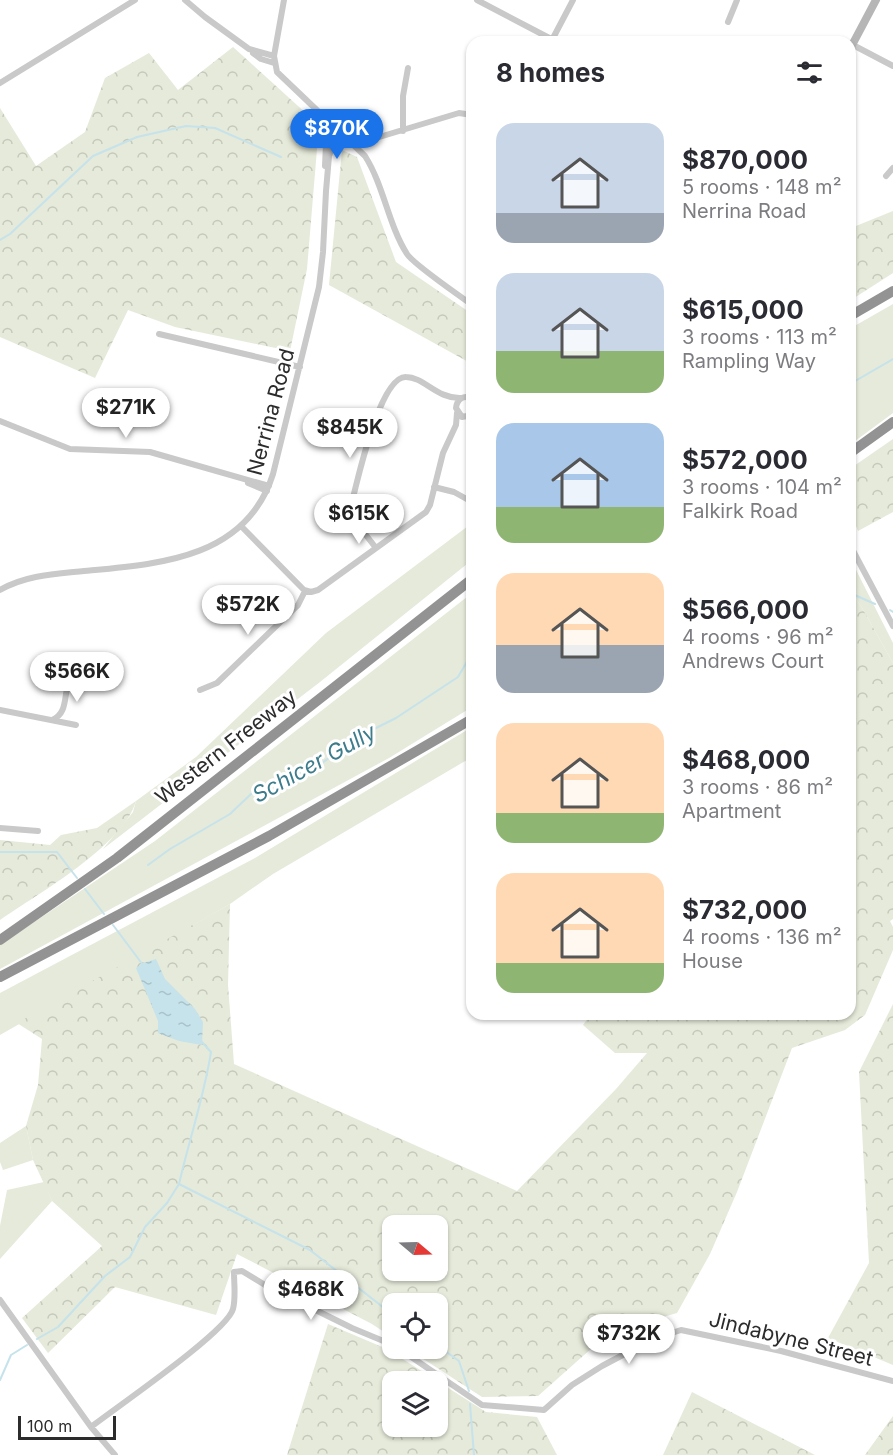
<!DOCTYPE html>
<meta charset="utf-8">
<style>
:root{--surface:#fff;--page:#f7f7f7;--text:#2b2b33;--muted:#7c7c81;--accent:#1a73e8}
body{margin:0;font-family:Inter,sans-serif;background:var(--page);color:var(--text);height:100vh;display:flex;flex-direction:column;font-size:22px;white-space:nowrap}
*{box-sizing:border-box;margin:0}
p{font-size:20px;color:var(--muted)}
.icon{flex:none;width:33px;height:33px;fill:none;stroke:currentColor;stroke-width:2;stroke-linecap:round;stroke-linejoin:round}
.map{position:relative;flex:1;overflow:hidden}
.sheet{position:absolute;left:466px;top:36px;width:390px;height:984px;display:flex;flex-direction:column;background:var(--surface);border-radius:18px;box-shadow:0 2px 4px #0004}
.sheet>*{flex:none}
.needle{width:39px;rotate:109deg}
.controls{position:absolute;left:382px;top:1215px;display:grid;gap:12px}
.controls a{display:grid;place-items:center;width:66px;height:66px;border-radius:12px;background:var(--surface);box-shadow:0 2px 4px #0004;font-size:30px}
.scale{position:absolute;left:18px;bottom:15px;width:98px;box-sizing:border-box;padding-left:6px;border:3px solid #2c2c2c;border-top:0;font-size:16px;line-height:21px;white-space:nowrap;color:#2c2c2c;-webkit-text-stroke:4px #fff;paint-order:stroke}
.price{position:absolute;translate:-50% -51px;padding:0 14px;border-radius:21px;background:#fff;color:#222;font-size:20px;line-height:39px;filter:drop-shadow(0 2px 3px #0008)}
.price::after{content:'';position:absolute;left:50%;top:36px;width:18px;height:14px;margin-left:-9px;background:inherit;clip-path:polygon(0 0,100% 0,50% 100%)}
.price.on{background:var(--accent);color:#fff}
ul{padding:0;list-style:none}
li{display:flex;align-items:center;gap:18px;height:150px;padding:0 30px}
li span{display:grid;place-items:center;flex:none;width:168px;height:120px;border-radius:18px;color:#555}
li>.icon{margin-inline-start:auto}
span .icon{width:72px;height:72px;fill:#fffc;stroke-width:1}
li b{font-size:26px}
h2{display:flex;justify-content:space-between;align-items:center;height:72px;padding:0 30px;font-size:26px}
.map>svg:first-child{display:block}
.grass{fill:#e5eada}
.forest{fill:url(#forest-crowns);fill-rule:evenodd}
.water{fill:url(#water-ripples)}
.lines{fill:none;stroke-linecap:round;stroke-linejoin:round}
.stream{stroke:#c6e2ea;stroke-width:2}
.street{stroke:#c9c9c9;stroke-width:6}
.secondary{stroke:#b6b6b6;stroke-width:8}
.highway{stroke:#939393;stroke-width:10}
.labels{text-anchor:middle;stroke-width:6;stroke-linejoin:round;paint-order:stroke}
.street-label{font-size:21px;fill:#2c2c2c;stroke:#fff}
.water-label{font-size:22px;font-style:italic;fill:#3d7c8c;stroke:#fff}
</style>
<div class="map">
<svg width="893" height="1455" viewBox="0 0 893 1455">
<defs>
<pattern id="forest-crowns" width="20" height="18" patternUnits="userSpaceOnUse" patternTransform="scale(1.5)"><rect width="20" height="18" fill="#e5eada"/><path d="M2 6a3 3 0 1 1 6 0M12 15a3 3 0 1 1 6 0" fill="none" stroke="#c5c9bb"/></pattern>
<pattern id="water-ripples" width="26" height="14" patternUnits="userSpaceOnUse" patternTransform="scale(1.5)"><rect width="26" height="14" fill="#c6e2ea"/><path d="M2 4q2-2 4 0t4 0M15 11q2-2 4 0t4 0" fill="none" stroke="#aac2c9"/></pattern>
</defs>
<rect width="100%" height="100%" fill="#fff"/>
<!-- grass -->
<path class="grass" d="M893 304V413L851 444V328Z
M472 523V560L320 682 103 849 133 812 136 801 196 757 326 633Z
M850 558 893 643V663L861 606 851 592Z
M472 593V707L389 758 0 969V945L155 841Z
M472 727V757L273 874 230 904 0 1035V993L255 858Z
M26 1126 33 1160 3 1170 0 1162V1143Z
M44 1182 52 1201 0 1259V1226L7 1190Z"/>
<!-- forest -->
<path class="forest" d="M233 47 319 125 307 269 290 351 175 327 128 310 95 378 0 337V108L36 166 85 132 105 78 149 53 178 90Z
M342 150 357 157 396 262 472 314V364L329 285Z
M893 211V273L851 300V228Z
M893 439V512L858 531 851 514V468Z
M851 592 861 606 893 663V919L890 921 893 927V950L865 1015 845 1030 792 1048 737 1192 710 1254 677 1313 610 1332 538 1396 482 1397 408 1349 438 1348V1304H393V1338L372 1324 237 1254 216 1315 115 1287 48 1353 22 1318 102 1246 52 1201 33 1160 26 1126 38 1085 42 1039 17 1023 230 904 228 985 234 1064 517 1191 616 1089 647 1053H615L583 1025 591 1014H850ZM393 1226H438V1270H393Z
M136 801C123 846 39 893 0 920V840L50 845 61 835 97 828Z
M893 1004V1365L828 1338 869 1263 859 1072Z
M328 1324 387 1349 486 1412 537 1417 557 1455H287ZM393 1382H438V1426H393Z
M692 1392 815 1455H663Z
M893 1416V1455H865Z"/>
<!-- water -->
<path class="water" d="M156 959 165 979 195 1009 203 1022 202 1045 179 1041 158 1033V1021L136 968 143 963Z"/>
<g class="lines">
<!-- stream -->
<path class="stream" d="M0 240 10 234 93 156 137 137 186 126 215 128 281 157
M850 384 893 359
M850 593 875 604
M890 610 893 612
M0 852H57L77 878
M148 865 170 849 230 814 251 794 318 766 356 738 396 718 458 677 472 653
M85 889 104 914
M113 925 143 965
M201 1041 211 1052C204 1097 189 1140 179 1184L310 1250 393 1315
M37 1339 58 1327 105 1276 130 1257 145 1227 167 1203 179 1184
M438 1346 459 1361 469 1391
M0 1380 11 1355 27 1345
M470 1404 474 1455"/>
<!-- street -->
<path class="street" d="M185 0 205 17 249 49 274 56
M284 0 274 56 277 72 365 156C384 186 388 224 407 254 414 265 459 295 472 305
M477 0 557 42
M728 22 737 0
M552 40 573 0
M853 45 893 66
M253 53 261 59 274 63
M0 83 135 0
M403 131V96L408 68
M356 146 376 138 459 113 472 115
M325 166 326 144 334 126
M886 176 893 168
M159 334 300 367
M472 399C464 394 457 399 456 408L462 417 472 415
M0 421 70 449 150 452 269 486
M248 483 267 491
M434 487 454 492 472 502
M241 526 304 590 311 592 318 590 426 512 430 505 443 453 456 425 457 413
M850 545 893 626
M376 548 351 516 350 510C356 487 379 376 406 377 424 377 437 399 461 398
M0 590C26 575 55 574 84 571 159 564 246 559 273 474L319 287 323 252 326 191 329 156 334 143 342 133
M200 690 217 683 298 605 305 591
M0 710 76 725
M52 720C67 714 64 698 68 684 70 676 75 668 79 661
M0 828 38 831
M0 1300 91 1427 115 1455
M398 1348 482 1405 544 1410 572 1385 602 1366 653 1339 681 1330 781 1351 893 1381
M91 1427C115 1408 227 1332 233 1309 236 1298 234 1284 234 1272L242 1271 265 1285 352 1328 393 1345"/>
<!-- secondary -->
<path class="secondary" d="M850 49 876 0"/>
<!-- highway -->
<path class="highway" d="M850 316 893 291
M850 453 893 422
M0 940 117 858 472 579
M0 977 269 836 472 719"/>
</g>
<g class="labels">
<!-- street labels -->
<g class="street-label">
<text transform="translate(271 412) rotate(-75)" y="7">Nerrina Road</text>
<text transform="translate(226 747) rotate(-38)" y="7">Western Freeway</text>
<text transform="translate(791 1339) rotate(14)" y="7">Jindabyne Street</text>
</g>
<!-- water labels -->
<g class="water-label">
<text transform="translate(314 763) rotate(-29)" y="8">Schicer Gully</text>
</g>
</g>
</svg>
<div class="controls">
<a><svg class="needle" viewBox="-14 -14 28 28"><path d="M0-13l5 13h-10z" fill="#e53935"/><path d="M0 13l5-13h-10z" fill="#7c7c81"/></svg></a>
<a><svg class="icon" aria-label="locate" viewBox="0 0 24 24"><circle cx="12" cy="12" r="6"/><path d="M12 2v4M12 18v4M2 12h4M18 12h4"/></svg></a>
<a><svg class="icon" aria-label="layers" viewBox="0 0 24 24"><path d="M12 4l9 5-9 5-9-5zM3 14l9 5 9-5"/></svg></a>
</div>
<div class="scale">100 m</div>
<b class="price on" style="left:337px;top:160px">$870K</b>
<b class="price" style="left:126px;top:439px">$271K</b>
<b class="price" style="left:350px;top:459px">$845K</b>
<b class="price" style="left:359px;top:545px">$615K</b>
<b class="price" style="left:248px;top:636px">$572K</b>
<b class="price" style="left:77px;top:703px">$566K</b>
<b class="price" style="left:311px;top:1321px">$468K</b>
<b class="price" style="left:629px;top:1365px">$732K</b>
<section class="sheet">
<h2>8 homes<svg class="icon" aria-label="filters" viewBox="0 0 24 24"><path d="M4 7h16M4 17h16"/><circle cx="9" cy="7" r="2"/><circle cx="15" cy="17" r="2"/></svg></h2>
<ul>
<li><span style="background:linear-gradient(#c9d6e8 75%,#9aa5b1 0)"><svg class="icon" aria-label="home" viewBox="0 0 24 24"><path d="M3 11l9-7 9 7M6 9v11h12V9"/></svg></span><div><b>$870,000</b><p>5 rooms · 148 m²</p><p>Nerrina Road</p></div></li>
<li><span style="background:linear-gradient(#c9d6e8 65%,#8fb573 0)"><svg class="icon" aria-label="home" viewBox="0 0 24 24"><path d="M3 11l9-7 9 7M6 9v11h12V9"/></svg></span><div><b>$615,000</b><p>3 rooms · 113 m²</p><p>Rampling Way</p></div></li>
<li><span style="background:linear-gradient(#a9c7e8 70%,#8fb573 0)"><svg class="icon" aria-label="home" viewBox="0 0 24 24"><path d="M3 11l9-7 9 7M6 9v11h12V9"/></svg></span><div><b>$572,000</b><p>3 rooms · 104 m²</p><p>Falkirk Road</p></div></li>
<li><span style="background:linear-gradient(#ffd9b3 60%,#9aa5b1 0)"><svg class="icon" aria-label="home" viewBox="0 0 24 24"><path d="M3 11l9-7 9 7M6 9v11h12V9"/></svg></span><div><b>$566,000</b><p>4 rooms · 96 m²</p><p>Andrews Court</p></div></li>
<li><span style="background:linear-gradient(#ffd9b3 75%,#8fb573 0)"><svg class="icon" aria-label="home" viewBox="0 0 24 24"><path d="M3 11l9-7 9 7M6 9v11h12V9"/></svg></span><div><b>$468,000</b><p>3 rooms · 86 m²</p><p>Apartment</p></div></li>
<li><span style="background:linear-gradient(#ffd9b3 75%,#8fb573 0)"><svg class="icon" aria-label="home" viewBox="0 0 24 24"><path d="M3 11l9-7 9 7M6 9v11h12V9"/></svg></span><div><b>$732,000</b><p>4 rooms · 136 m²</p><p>House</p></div></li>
</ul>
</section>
</div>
